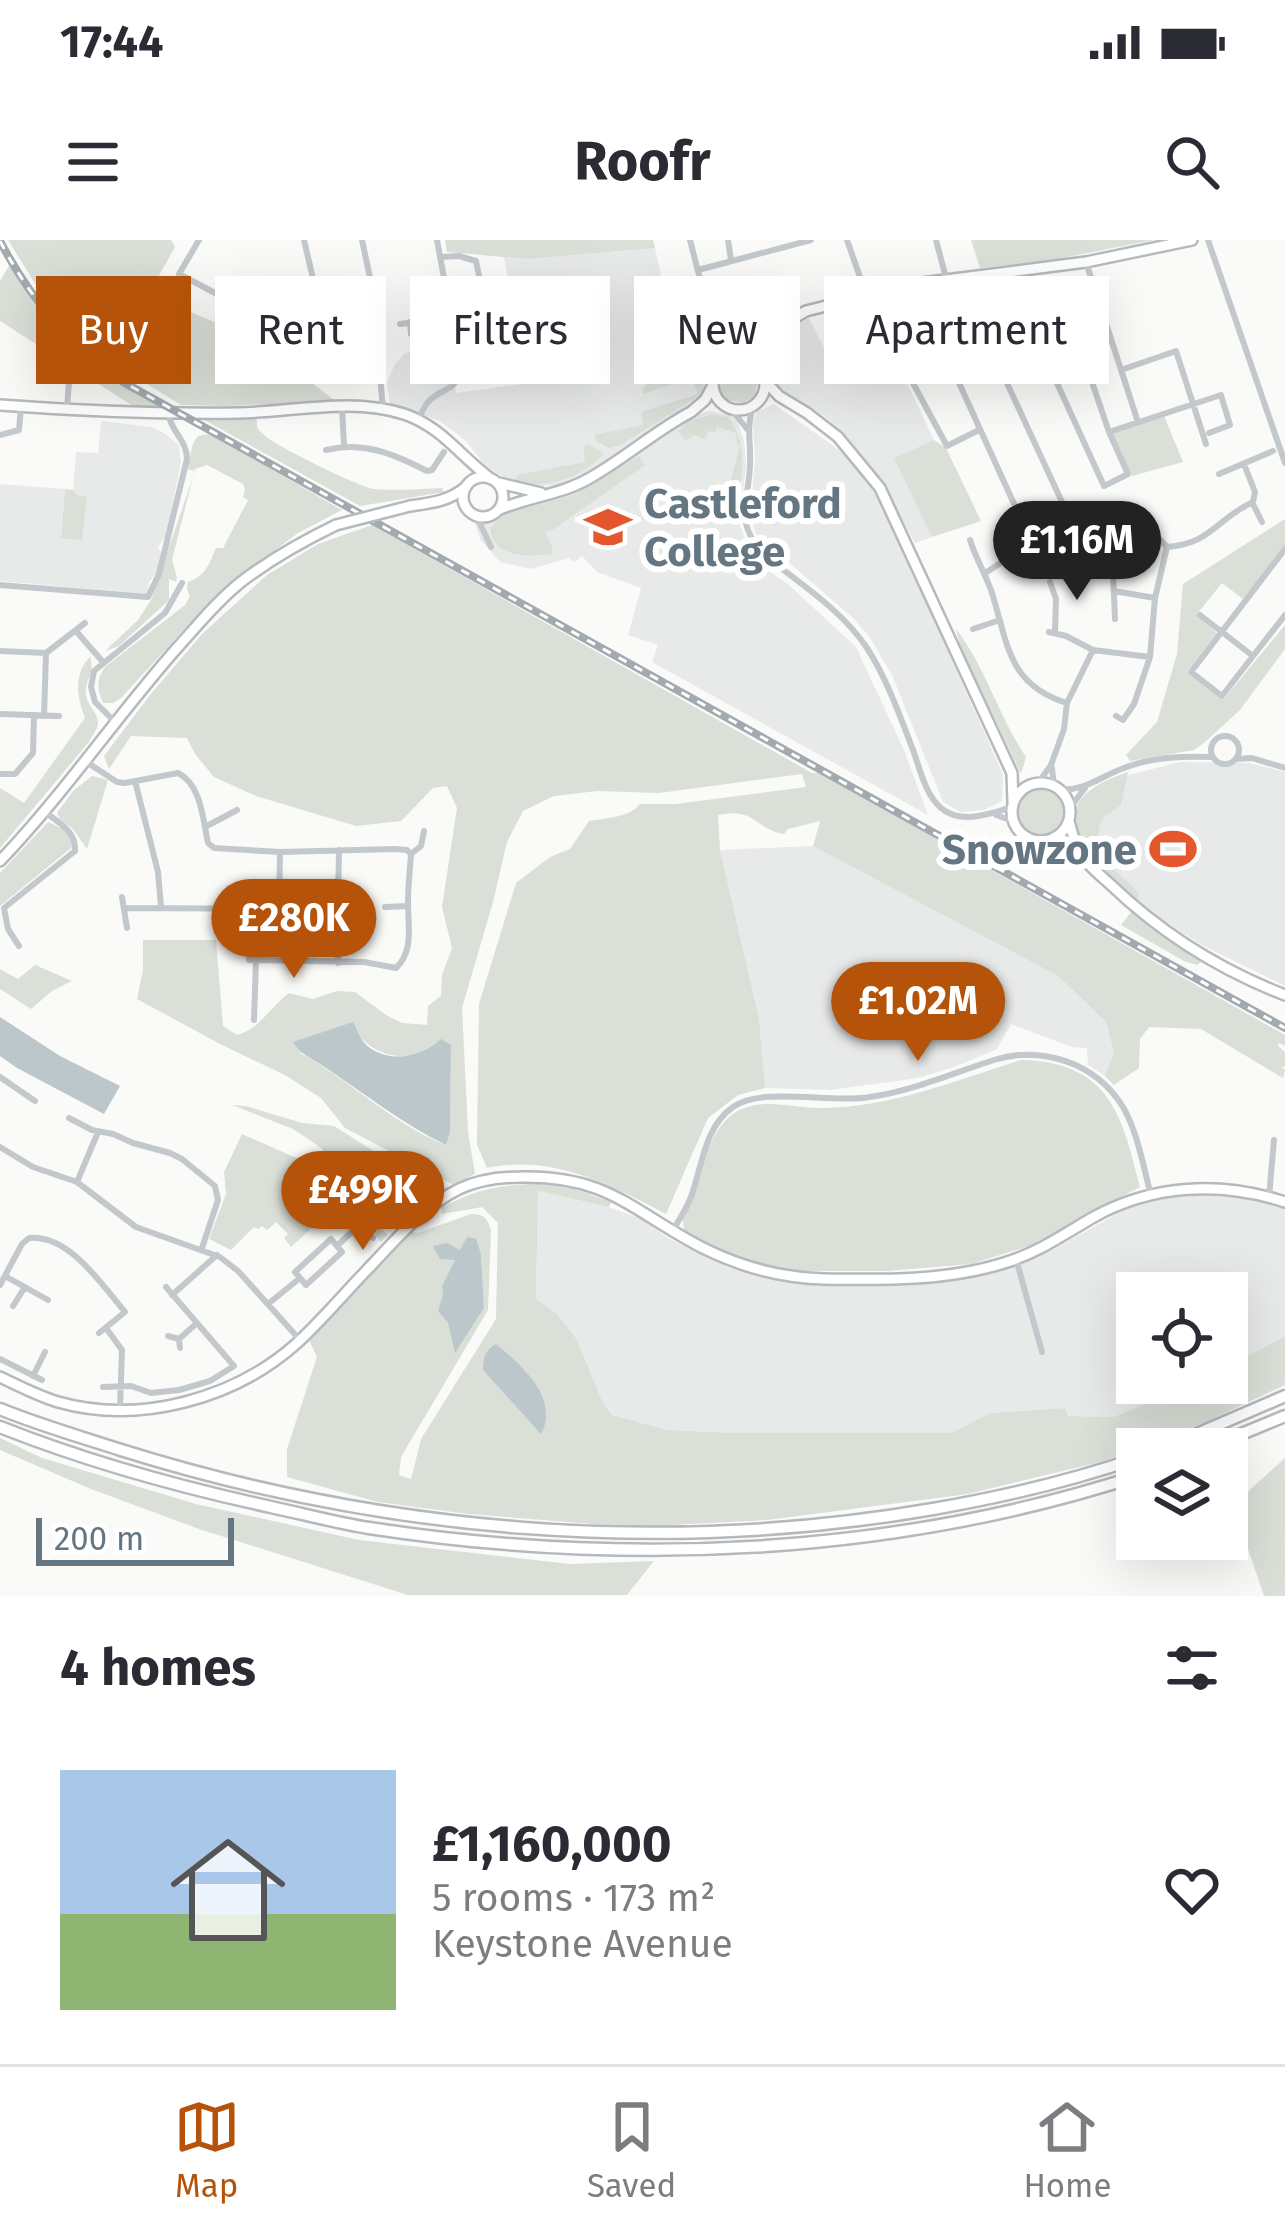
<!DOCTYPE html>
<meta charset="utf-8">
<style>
:root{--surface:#fff;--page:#f7f7f7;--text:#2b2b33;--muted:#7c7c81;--line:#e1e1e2;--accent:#b45309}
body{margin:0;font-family:"Fira Sans",sans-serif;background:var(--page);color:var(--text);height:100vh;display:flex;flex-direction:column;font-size:45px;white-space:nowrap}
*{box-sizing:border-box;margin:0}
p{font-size:39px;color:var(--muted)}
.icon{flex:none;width:66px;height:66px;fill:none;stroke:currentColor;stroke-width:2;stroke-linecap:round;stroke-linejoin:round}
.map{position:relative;height:1356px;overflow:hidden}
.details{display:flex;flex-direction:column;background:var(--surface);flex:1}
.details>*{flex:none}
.top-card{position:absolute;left:36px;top:36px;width:1215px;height:108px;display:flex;gap:24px}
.tools{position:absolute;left:1116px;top:1032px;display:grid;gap:24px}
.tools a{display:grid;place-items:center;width:132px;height:132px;border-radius:0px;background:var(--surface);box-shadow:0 12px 48px #0002;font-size:60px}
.scale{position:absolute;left:36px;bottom:30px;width:198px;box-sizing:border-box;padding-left:12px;border:6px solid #657683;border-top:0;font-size:33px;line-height:42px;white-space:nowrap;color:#657683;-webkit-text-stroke:9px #fff;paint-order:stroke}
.price{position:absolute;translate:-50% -102px;padding:0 27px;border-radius:42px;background:var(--accent);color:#fff;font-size:39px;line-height:78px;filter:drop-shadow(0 3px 6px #0008)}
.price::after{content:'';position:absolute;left:50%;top:72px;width:36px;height:27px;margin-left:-18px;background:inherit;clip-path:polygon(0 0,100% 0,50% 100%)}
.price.active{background:#222;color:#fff}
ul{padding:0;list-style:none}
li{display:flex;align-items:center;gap:36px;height:300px;padding:0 60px}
li span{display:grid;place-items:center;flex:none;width:336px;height:240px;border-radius:0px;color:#555}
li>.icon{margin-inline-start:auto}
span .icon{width:144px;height:144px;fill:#fffc;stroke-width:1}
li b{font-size:51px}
h2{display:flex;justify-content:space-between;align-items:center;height:144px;padding:0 60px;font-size:51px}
.chip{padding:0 42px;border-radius:0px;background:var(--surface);box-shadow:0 12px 48px #0002;font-size:42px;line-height:108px}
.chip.active{background:var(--accent);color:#fff}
.status{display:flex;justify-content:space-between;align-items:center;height:84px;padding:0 60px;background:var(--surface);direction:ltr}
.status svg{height:33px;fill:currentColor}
header{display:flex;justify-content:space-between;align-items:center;height:156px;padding:0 60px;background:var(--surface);font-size:54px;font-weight:700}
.menu{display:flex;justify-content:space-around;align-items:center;height:168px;border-top:3px solid var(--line);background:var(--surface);font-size:33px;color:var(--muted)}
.menu a{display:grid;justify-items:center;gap:6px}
.menu .active{color:var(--accent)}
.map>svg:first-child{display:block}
.built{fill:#e8e9e9}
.green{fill:#dadfd7;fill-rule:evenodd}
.water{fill:#bbc7cb}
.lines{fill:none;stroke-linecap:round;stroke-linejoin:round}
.primary-casing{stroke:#b5babe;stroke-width:14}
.motorway-casing{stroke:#b4b9bd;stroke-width:15}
.minor{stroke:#c3c8cc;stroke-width:6}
.primary{stroke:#fff;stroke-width:9}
.motorway{stroke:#fff;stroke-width:10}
.rail-casing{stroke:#a2aab0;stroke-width:8}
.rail{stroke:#fff;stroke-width:3;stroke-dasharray:9;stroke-linecap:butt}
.primary-bridge-casing{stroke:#b5babe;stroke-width:14;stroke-linecap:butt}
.primary-bridge{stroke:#fff;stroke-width:9}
.labels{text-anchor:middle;stroke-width:12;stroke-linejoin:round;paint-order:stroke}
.poi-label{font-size:42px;font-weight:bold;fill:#657683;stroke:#fff;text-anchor:start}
</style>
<div class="status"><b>17:44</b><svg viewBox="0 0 49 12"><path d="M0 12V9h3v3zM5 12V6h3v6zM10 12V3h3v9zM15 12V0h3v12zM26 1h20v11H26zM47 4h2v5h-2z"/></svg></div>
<header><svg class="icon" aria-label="menu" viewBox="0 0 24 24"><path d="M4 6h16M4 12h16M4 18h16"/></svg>Roofr<svg class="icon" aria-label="search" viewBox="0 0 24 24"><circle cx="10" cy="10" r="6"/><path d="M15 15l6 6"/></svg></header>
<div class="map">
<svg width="1285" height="1356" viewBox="0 0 1285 1356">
<rect width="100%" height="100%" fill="#fafaf8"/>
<!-- built -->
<path class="built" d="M655 8 673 90 705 81V87L697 96 690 112 698 126 708 134V149L702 159 594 229 562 244 538 247 517 244 487 228 465 200 440 181 390 164 387 143 395 124 405 113 450 102 456 153 529 143 504 17 529 19Z
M865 63 880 96 878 100 841 110 828 72Z
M809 78 830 121 854 114 857 118 863 114 860 107 880 101 888 103 934 200 895 218 932 297 915 303 881 242 841 191 824 176 774 144 768 117 773 105 786 91Z
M774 164 842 212 879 258 1003 534 1002 561 984 570 961 572 943 562 892 435 870 398 853 378 756 294 750 277 755 220 753 181 757 172Z
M710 171 731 175 738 183 744 201 746 226 739 283 751 313 759 324 789 345 856 407 904 510 928 575 652 422 658 405 628 395 641 348 597 332 582 316 574 322 569 318 531 329 500 322 480 299 474 280 488 279 512 266 575 251 687 176Z
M101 181 151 187 164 193 179 205 181 222 166 296 158 307 162 314 156 334 149 342 148 354 0 341V244L65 249 61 297 87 256 77 255 73 250 76 212 98 213Z
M1180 522 1249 523 1285 532V746L1202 705 1165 682 1136 658 1084 604 1113 539Z
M813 606 1058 736 1106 782 1114 813 1105 836 1088 825 1087 808 1072 807 1011 784 997 809 954 827 918 838 830 850 765 848 759 778 720 610Z
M538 951 609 967 644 980 666 997 730 1028 794 1040 860 1045 974 1036 1003 1029 1054 1009 1129 967 1158 958 1190 954 1252 958 1279 966 1285 970V1096L1227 1127V1053H1137V1143H1196L1113 1177 1068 1176 1064 1168 990 1173 951 1193H735L667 1190 614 1175 603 1163 577 1100 536 1059Z"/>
<!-- green -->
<path class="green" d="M8 0H171L175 7 148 55 279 108 292 127 335 161 226 166 181 165 113 123 76 92 39 50Z
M445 0H653L655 8 529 19 447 12Z
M971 0H1154L1052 20 980 28Z
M10 24 36 65 88 120 164 170 136 168 0 81V41Z
M735 123 751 128 758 139 755 156 743 163 726 160 717 145 721 133Z
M686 126C703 128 708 140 700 155L621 205 608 208 597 201 594 195 643 185 641 172 698 154 692 138 643 154 642 149 649 142 653 129Z
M711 175 728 177C745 200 745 227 738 254L728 251 740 206 737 204 736 193 717 187 715 192 708 191 705 199 694 195 685 201 678 191 689 181Z
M197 176 257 177C257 188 256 187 263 194 273 205 361 248 374 249 396 251 419 249 442 248L444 252 360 266Z
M1164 176 1183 222 1132 236 1110 193Z
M210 194 342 270 298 293 215 356 121 458 113 463H103C97 449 96 440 105 427L185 365 190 356 187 349 188 342C206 336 209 324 216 308H223L248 260 243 257 245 250 243 244 207 225 195 229 172 320 177 337 176 342 169 339V360L119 406 105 411 138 380 151 360 195 231 187 229 193 204 198 196Z
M934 200 946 208 981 281 932 297 894 218Z
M588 204 604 214C576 241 552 246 514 244L517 235 585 222 583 206Z
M639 216 645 225 552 290 545 292 553 309 551 314C526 317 494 318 490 288L507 272 571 256Z
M65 249 73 250 77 255 87 256 82 300 61 298Z
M1285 279V309L1243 359 1222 343 1197 374 1217 393 1187 432 1223 460 1285 385V409L1240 470 1205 502 1194 510 1130 521 1126 515 1157 482 1177 414 1183 344Z
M372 285 812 533H819L1285 795V806L1279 803 1278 806 1285 812V827L1281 826 1285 830 1283 838 1201 789 1149 787 1140 799 1139 828 1114 845 1105 836 1114 813 1106 782 1058 736 813 606 820 581 788 589 784 594C755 589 755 567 718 575L720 610 759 778 765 848 738 855 708 878 666 974C609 944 553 914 487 928L477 905 479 764 516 643 550 617 570 609 589 581C605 578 629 578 640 564H676L806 547 802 534 659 553 597 551 554 556 523 571 507 602 493 662 462 768 468 892 475 934 454 945 345 888 321 858 285 835 222 805 137 759 143 730V700H216L223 786 237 795C259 790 270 767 289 753L313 759 337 751 355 752 386 775 402 783 427 785 428 766 441 756 442 735 452 708 442 667 457 568 447 546 433 548 401 581 356 586 256 556 214 537 195 514 187 498 131 496 109 529 104 516 150 455 202 394 267 335 318 304ZM362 799C386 822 417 821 441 800L451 805 450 893 446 905C392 884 350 840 300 813Z
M956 389C985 426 999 477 1026 517L1021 534 960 406Z
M90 417C96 434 84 439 86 456 88 466 99 474 98 484 98 488 91 498 89 502L0 608V548L24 563 85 478C77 457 73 434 90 417Z
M1128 532 1121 565 1101 580C1090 616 1116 630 1139 653L1137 661C1091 616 1028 565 1128 532Z
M92 536 108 540 87 609 73 589 60 579 57 573 73 551Z
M1018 572a23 23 0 1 1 46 0a23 23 0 1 1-46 0Z
M48 582 65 590 73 601 71 608 0 666V633Z
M1132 671 1160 695 1201 722 1197 725 1184 721 1121 685Z
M35 725 72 741 52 751 31 769 0 749V729L18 739Z
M1021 820C1109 822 1122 874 1140 947L1029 1006 971 1024 887 1031H788L740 1019 684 991 683 980C694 952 705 900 727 879 753 853 791 869 824 868 892 867 957 840 1021 820Z
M232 865 246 866 302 883 334 886 410 934 409 957 375 963 345 941 322 909 314 903 293 889Z
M242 894 321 929 388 995 381 1002 345 961 340 965 341 968 317 987 314 986 291 1007 284 998 288 994 276 982 267 990 262 986 258 989 254 987 231 1010 209 999 226 954 224 932Z
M538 944 569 947 611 962 609 967 538 951 536 1059 557 1074 577 1100 603 1163 613 1175 667 1190 735 1193H951L990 1173 1065 1168 1068 1176 1113 1177 1196 1143H1227V1127L1285 1096V1145L1208 1181 1104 1221 968 1254 767 1280 631 1287 468 1274 378 1262 287 1237V1209L317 1117 309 1100 411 992 418 993 471 974C484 974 487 978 491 990L488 1070 401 1217 399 1235 411 1239 421 1199 496 1079 498 983 482 967 442 974 441 968C473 950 502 944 538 944ZM460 1011 481 1014 484 1068 455 1112 448 1083 438 1071 443 1054 442 1046Z
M0 1198 42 1218 196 1264 359 1300 570 1324 654 1321 627 1355H408L199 1289 91 1249 0 1210Z
M1285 1218V1356H1264L1233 1265Z"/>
<!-- water -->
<path class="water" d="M0 777 60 816 120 846 104 874 17 828 0 816Z
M353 782C356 788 358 794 362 800 381 825 421 819 441 799L451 805 450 893 446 905C401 883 364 853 323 826 311 818 301 815 293 802Z
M467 997 476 999 481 1014 484 1068 455 1113 448 1083 438 1071 443 1054 442 1046 455 1020 440 1019 433 1006 447 1003 460 1010Z
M496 1104C521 1125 560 1158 541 1194L483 1130C483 1118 485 1110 496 1104Z"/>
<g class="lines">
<defs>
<path id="primary" d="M713 144a26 26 0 1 1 52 0a26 26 0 1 1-52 0Z
M736 118 765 105 782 85 806 71 914 44 1086 22 1192 0
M766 142 779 156 807 173 838 197 880 248 1012 533 1013 562
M0 165C80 171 159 174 239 173 292 172 352 157 404 174 442 187 460 216 491 239
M463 257a20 20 0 1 1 40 0a20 20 0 1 1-40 0Z
M499 243 541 253
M410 266C432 263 449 261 466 247
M498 270C527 257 560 255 588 239 624 219 655 191 691 172L705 160 713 145
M1012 572a29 29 0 1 1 58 0a29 29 0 1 1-58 0Z
M1069 582C1072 591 1074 601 1078 609 1085 623 1099 634 1110 644 1160 692 1220 730 1285 755
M0 621C64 554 116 477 177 408 197 386 217 361 241 342 271 319 303 301 336 285
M0 1137C19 1146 38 1156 58 1162 139 1185 234 1159 296 1104 320 1082 342 1056 365 1032 393 1003 422 967 459 949 478 940 501 937 521 937 608 935 633 972 703 1008 741 1027 781 1038 824 1039 884 1040 947 1041 1004 1023 1037 1013 1063 995 1092 978 1152 944 1221 941 1285 962"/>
<path id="motorway" d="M0 1169C39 1185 81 1197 121 1210 383 1292 662 1316 933 1269 1002 1257 1071 1241 1137 1218
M0 1187C88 1222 179 1247 271 1267 304 1274 337 1283 369 1288 625 1327 890 1316 1137 1236
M1162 1209 1285 1156
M1205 1209 1285 1176"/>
</defs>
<!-- primary casing -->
<use href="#primary" class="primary-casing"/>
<!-- motorway casing -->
<use href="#motorway" class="motorway-casing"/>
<!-- minor -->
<path class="minor" d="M199 0 179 34 215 53 251 46 254 59
M304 0 318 60 317 103
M362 0 375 61
M690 0 712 86 696 108 694 117
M728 0 731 20
M847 0 868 60 947 206 979 190
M936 0 946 38
M1208 0 1285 223
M440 17 459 16 476 21 482 51 495 49
M1086 22 1138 182
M698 30 811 0
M1014 31 1019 60 1104 246 1128 234 1109 192 1066 66 1097 57
M966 36 968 59 1062 262
M914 44 1015 266
M410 82 411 94
M400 84 450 78
M376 90 383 170
M310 103H323
M718 106 758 87 773 94
M1121 130 1176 111 1206 204
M460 135 481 140 531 137
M69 138 84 139
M342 167 344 205
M753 167C746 187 751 203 750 224 749 263 733 279 763 314 799 343 841 369 867 408 887 439 900 476 913 510 920 529 925 554 941 568 961 585 990 574 1012 567
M67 169 70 127
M731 169 747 189
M418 180C420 176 425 165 428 162 444 145 458 154 460 125L437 0
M1109 192 1221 155 1230 185 1209 193
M0 195 19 190 21 167
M326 210C364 201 394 214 427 231L432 230 444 212
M1219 234 1273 211
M1253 264 1262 282
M1146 274 1152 291 1167 307
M477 277 491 307
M970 300C976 319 986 335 992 353 1008 404 1008 445 1067 463
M1167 307C1211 304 1216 279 1253 262L1255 252 1244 224
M1285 309 1191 432 1222 456 1285 375
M1113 332 1115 379
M985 333C1008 319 1025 303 1053 298 1085 291 1118 299 1149 286
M1050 342 1056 359 1055 392
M0 345 148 357 159 334 187 219C187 200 171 192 168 173
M1114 351 1155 358
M1200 375 1253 416
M973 389 1000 380
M76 391 103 422
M1049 392 1066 396 1093 410 1150 417
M0 411 46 413
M0 474 59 476
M44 475 46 413 85 383
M1116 476 1123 480 1134 464 1150 417 1155 358 1167 307
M115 482 95 462 91 447 94 431 165 373 182 343
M1211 510a14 14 0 1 1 28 0a14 14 0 1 1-28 0Z
M1236 519 1252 518 1285 528
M85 521 117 542 125 543 178 533C201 544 203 579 208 603L214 608 280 612 395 609 407 610 411 614
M1052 528 1054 546
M0 534H15L33 513 34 475
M135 541 158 632 161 667
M1038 543 1051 525 1064 489 1067 463 1093 410
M1058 549C1084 552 1101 536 1124 528 1152 517 1182 516 1212 517
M1070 568 1085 548
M996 575 1013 581
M205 587 237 570
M411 614 421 606 424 591
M122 657 127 688
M385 667 408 666
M124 668 279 669 280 612
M250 669 249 720 364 722 396 728C414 711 408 686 408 663 408 646 410 630 411 614
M19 706 8 689 4 668 75 611C76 591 59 583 45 572
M338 723V702L341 696 338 660 339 610
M254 780 256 720
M0 837 35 861
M69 878 92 890 113 894 133 903 170 913 182 919 215 946 218 960 202 1008
M0 907 33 927 77 942 136 987 220 1017 238 1031 300 1100
M77 942 98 892
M1269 957 1274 900
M349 972 373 998
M673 990C680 979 686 969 691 957 702 927 704 887 733 867 764 846 830 864 870 857 912 851 953 833 994 820 1042 805 1096 823 1123 867 1138 893 1143 926 1151 955
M331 999 342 1012 306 1045 295 1032Z
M337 1006 360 984
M1016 1019 1042 1112
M5 1036 48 1060
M0 1045 22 1004 29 998C69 994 102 1045 125 1072L99 1093
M172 1055 217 1015
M268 1064 300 1038
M13 1066 25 1047
M106 1088 122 1110 120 1169
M168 1096 179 1099 180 1108
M179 1099 197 1083
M0 1119 42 1140
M33 1136 45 1112
M103 1147 131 1146 151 1153 179 1150 210 1141 234 1126 166 1047"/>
<!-- primary -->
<use href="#primary" class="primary"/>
<!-- motorway -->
<use href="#motorway" class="motorway"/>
<defs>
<path id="rail" d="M0 1C32 62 67 101 123 142L1285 788"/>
</defs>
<!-- rail casing -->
<use href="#rail" class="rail-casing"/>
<!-- rail -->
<use href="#rail" class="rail"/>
<defs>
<path id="primary-bridge" d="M336 285 410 266"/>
</defs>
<!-- primary-bridge casing -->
<use href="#primary-bridge" class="primary-bridge-casing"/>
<!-- primary-bridge -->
<use href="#primary-bridge" class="primary-bridge"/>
</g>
<!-- icons -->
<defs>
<symbol id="university-bare" viewBox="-9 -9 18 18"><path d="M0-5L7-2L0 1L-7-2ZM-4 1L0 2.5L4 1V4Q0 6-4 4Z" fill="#e4572e" stroke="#fff" stroke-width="2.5" paint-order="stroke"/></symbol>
<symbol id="stadium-bare" viewBox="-9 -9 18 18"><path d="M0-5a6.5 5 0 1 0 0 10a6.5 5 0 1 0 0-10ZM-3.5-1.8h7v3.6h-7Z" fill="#e4572e" stroke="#fff" stroke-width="2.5" paint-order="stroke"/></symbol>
</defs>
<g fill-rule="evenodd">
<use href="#university-bare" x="575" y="254" width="66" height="66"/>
<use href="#stadium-bare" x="1140" y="576" width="66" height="66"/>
</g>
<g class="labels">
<!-- poi labels -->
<g class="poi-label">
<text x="644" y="278">Castleford<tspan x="644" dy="48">College</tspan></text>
<text x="1137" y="624" text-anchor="end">Snowzone</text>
</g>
</g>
</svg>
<div class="tools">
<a><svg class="icon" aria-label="locate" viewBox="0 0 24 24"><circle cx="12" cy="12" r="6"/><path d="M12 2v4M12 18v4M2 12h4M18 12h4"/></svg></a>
<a><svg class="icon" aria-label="layers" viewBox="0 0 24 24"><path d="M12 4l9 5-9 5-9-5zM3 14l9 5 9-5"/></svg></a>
</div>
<div class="scale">200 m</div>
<b class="price active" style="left:1077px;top:363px">£1.16M</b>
<b class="price" style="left:294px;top:741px">£280K</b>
<b class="price" style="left:918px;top:824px">£1.02M</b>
<b class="price" style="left:363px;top:1013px">£499K</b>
<div class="top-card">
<a class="chip active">Buy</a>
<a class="chip">Rent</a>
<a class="chip">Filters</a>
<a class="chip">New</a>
<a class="chip">Apartment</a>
</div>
</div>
<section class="details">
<h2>4 homes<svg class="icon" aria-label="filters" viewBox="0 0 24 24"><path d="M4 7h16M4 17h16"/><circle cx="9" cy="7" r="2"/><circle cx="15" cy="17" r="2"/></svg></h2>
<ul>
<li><span style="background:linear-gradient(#a9c7e8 60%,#8fb573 0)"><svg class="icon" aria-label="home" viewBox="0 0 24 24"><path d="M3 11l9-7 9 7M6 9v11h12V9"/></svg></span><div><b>£1,160,000</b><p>5 rooms · 173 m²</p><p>Keystone Avenue</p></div><svg class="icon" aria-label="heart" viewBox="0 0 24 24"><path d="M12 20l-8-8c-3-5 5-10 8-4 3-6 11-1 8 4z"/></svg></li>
</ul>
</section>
<nav class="menu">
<a class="active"><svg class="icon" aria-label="map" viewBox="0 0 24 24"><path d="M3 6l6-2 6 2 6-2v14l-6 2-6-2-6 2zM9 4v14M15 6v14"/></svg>Map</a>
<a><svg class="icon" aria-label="saved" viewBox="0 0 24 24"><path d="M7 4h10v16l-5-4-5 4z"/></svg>Saved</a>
<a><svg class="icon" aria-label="home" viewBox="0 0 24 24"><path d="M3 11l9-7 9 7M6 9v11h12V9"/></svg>Home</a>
</nav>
